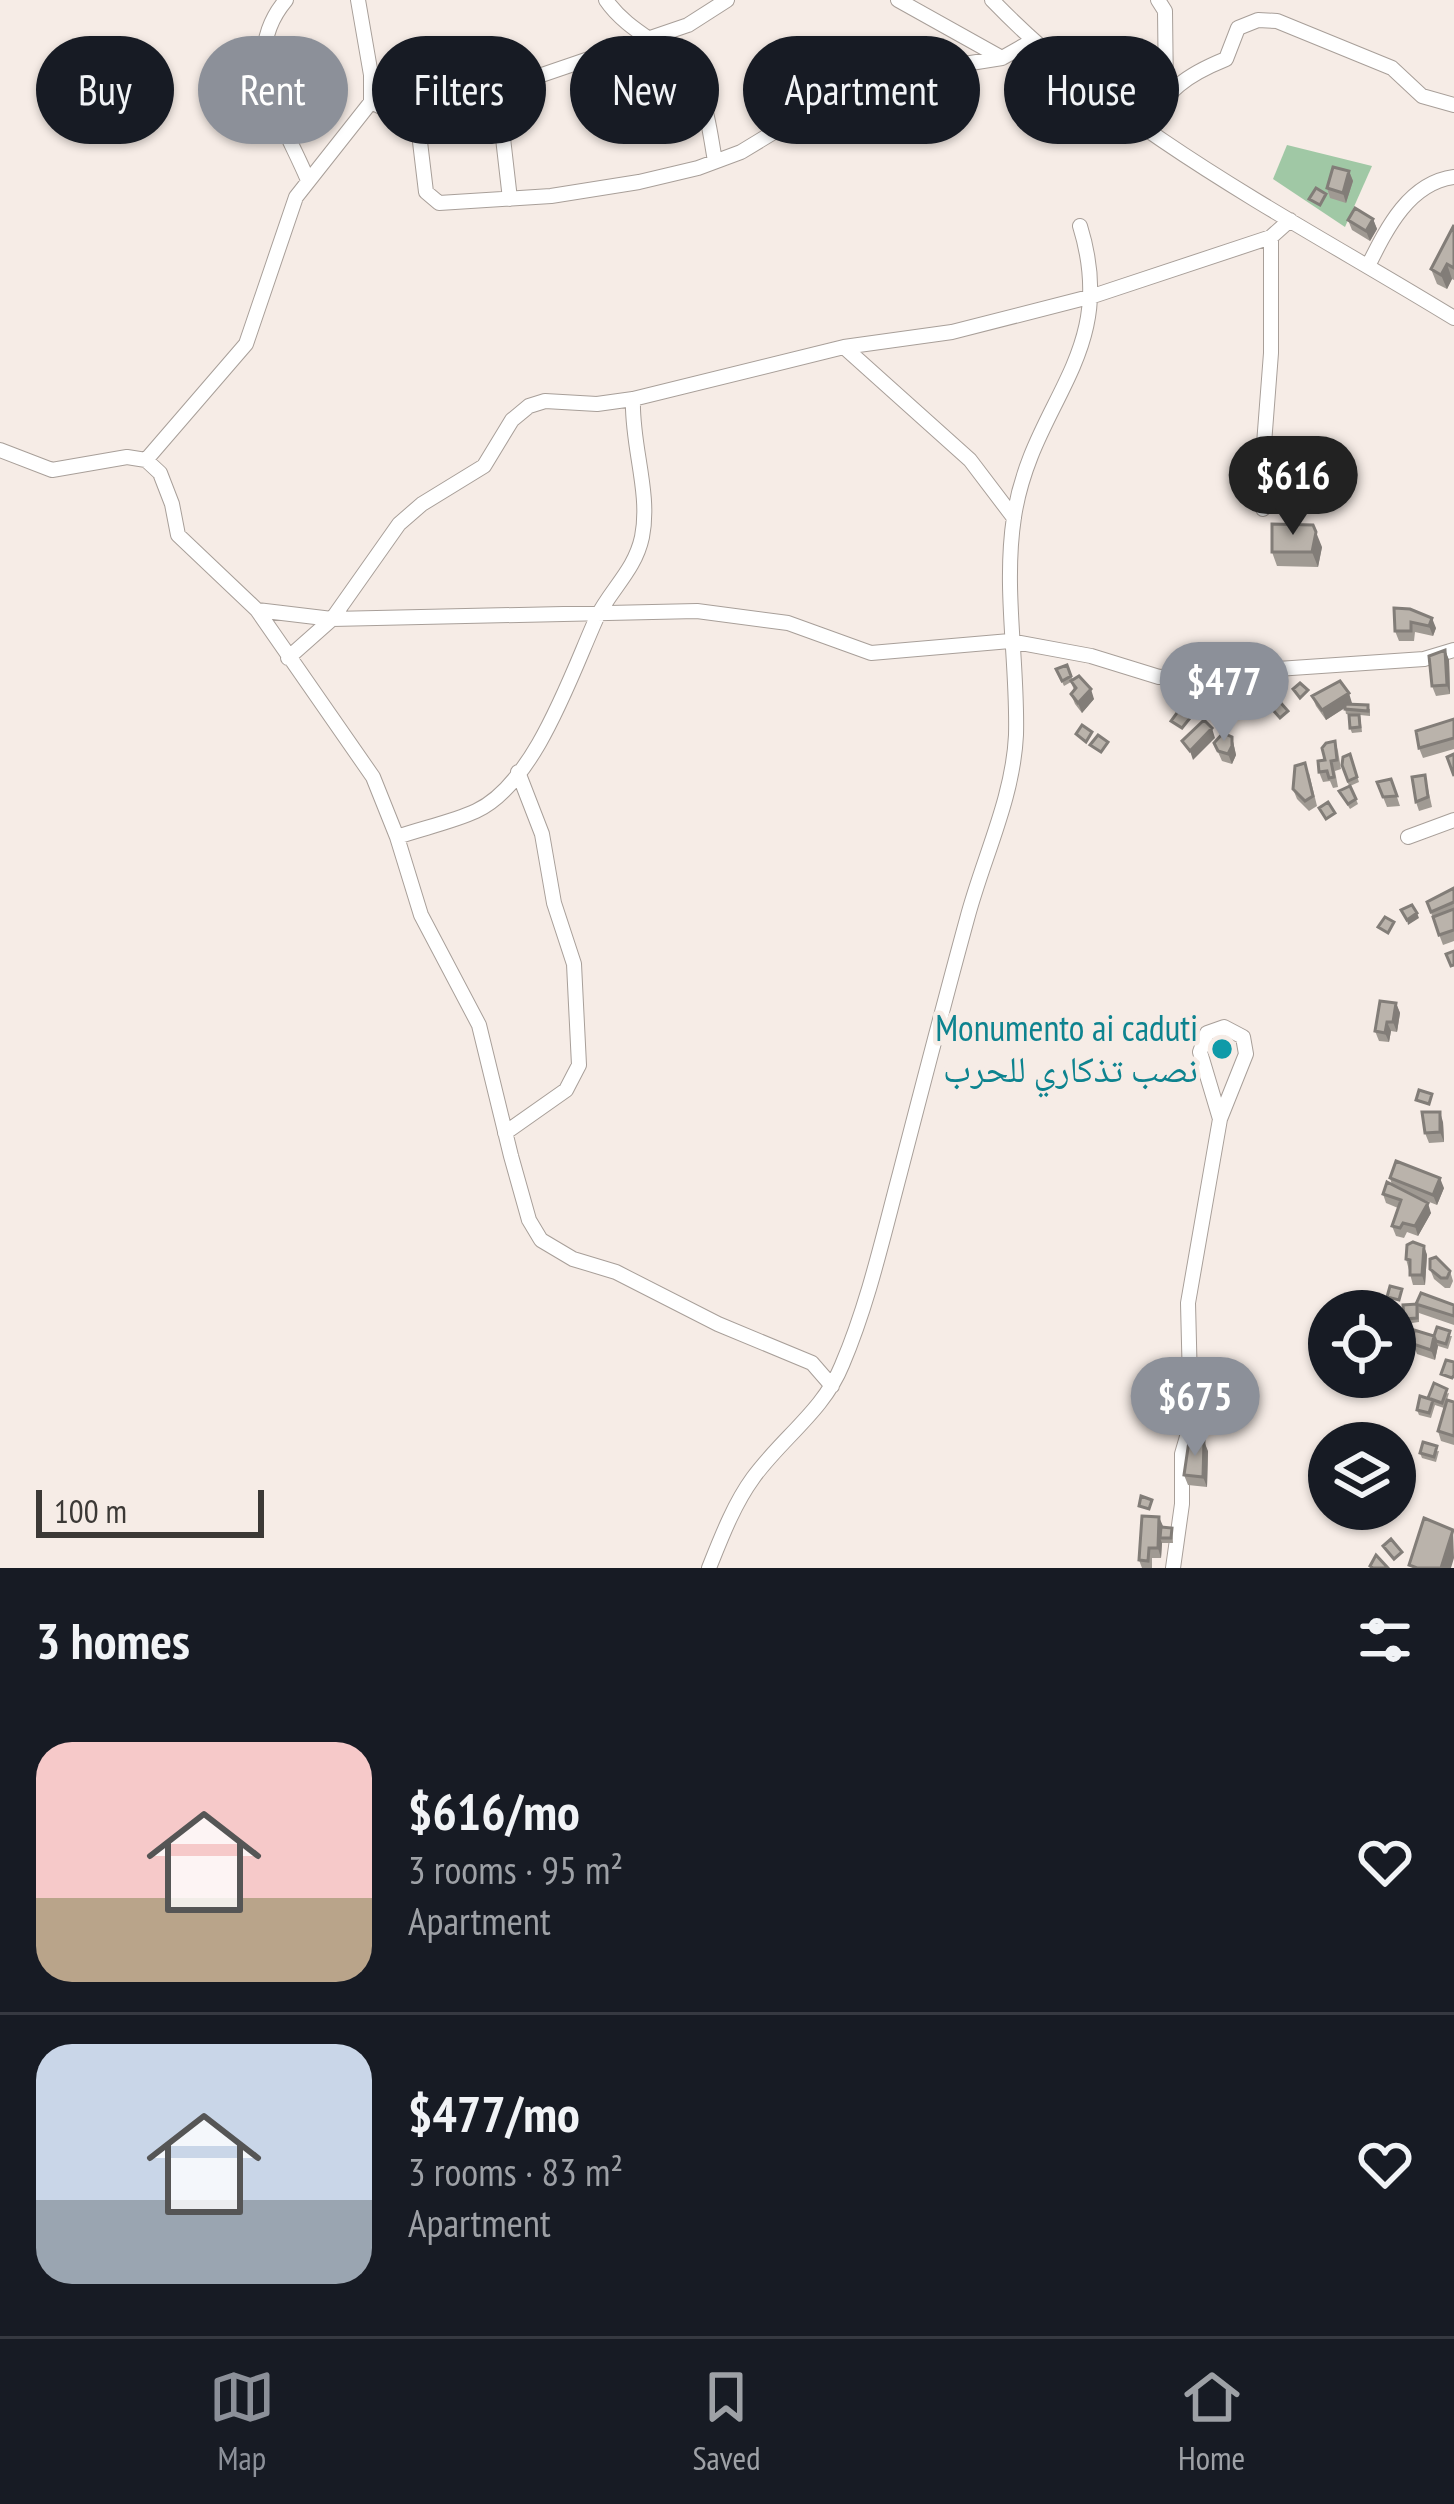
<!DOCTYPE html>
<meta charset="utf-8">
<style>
:root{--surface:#171b24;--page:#20242c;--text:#f1f3f6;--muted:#9ea1a6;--line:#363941;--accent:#8c9099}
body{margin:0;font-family:"PT Sans Narrow","Noto Naskh Arabic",sans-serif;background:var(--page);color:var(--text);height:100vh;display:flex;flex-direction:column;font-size:45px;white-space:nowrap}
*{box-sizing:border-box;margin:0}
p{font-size:39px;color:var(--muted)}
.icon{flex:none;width:66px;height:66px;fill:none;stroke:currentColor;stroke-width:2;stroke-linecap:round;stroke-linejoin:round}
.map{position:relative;height:1568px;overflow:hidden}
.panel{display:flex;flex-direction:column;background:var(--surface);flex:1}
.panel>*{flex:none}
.banner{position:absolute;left:36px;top:36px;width:1383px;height:108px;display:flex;gap:24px}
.fabs{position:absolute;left:1308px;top:1290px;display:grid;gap:24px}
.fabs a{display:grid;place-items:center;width:108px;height:108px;border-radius:50%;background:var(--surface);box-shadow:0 3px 9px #0004;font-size:60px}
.scale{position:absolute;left:36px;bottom:30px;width:228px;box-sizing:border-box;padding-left:12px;border:6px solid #3c3936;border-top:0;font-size:33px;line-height:42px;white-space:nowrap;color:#3c3936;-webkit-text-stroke:9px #f6ece6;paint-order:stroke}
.price{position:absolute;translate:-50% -102px;padding:0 27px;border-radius:42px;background:var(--accent);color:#fff;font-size:39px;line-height:78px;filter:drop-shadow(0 3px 6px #0008)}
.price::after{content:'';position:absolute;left:50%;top:72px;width:36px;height:27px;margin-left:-18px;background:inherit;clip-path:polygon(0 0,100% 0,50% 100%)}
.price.current{background:#222;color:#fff}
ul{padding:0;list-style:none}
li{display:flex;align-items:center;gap:36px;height:300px;padding:0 36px}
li+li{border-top:3px solid var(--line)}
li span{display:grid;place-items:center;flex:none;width:336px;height:240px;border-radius:36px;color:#555}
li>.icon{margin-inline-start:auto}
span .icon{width:144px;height:144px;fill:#fffc;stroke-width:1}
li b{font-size:51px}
h2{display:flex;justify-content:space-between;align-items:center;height:144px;padding:0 36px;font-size:51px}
.pill{padding:0 42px;border-radius:54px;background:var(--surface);box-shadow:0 3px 9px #0004;font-size:42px;line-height:108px}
.pill.current{background:var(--accent);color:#fff}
.tab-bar{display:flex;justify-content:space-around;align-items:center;height:168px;border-top:3px solid var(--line);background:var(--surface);font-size:33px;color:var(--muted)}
.tab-bar a{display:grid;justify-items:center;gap:6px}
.tab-bar .current{color:var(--accent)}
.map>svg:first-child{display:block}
.green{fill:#a0c8a5}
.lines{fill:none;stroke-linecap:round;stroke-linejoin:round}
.minor-casing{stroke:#a89f99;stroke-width:16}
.minor{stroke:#fff;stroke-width:14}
.wall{fill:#a09a93}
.shaded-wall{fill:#827d78}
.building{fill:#bab3ab;stroke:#827d78;stroke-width:3}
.culture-dot{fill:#0f9aa8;stroke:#f6ece6;stroke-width:4.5}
.labels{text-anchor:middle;stroke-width:9;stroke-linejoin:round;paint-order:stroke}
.culture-label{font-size:36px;fill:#0d838f;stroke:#f6ece6;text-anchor:end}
</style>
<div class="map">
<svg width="1454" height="1568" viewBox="0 0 1454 1568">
<rect width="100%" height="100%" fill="#f6ece6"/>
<!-- green -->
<path class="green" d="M1287 145 1372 166 1345 227 1273 179Z"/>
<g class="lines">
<defs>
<path id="minor" d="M286 0C237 58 282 119 307 178
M606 0C623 25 650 38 673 56 706 81 708 123 715 161
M898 0 1002 58
M992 0C1122 135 1296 221 1454 318
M1158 0 1165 11 1166 94
M371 102 418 125 481 119 500 112 527 80 688 25 727 0
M500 112 510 199
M418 125 426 192 439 203 551 196 639 182 698 168 741 152 858 81 1002 58 1032 41
M1146 127C1169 89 1184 76 1226 59L1238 28 1258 20 1277 21 1392 68 1422 96 1454 105
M1368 266C1387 228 1409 183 1454 177
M844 347 970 460 1014 518
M0 450 52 470 127 457 146 460 160 473 172 504 178 535 257 610 373 777 397 837 421 915 479 1025 511 1156 529 1220 541 1240 573 1259 616 1272 718 1324 812 1363 832 1386
M146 460 246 344 296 197 371 102V75L358 0
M1263 509 1262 470 1271 353V237
M257 610 332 619 697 611 788 623 871 653 1010 641 1091 656 1159 677 1424 659 1454 650
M288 658 332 619 399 524 422 504 484 466 512 420 529 406 545 401 597 404 633 399 844 347 952 332 1093 296 1271 237 1290 220
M397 837C423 828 452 822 476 811 535 784 572 672 597 617 611 589 635 570 642 537 651 493 631 444 633 399
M1408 837 1454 820
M505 1133 566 1090 579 1065 574 964 554 903 542 834 518 772
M709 1568C721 1538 734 1504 753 1478 781 1439 824 1410 842 1365 868 1304 883 1237 900 1173 922 1088 944 1003 967 919 983 858 1013 799 1016 735 1018 663 1003 589 1014 517 1032 400 1120 355 1080 226
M1173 1568 1182 1504V1454L1191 1423 1188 1303 1220 1119 1246 1054 1243 1037 1224 1027 1207 1033 1200 1052 1220 1119"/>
</defs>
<!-- minor casing -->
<use href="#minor" class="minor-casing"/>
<!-- minor -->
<use href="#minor" class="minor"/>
</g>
<!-- wall -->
<path class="wall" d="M1349 171 1353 181 1346 203 1330 198 1327 188Z
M1373 219 1377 229 1370 241 1352 230 1348 220Z
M1454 225V280L1452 279 1447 289 1437 284 1431 269Z
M1322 547 1318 567 1277 566 1272 552Z
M1394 608 1436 628 1433 636 1415 632 1414 641H1399L1395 631Z
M1445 650 1449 660 1450 694 1436 696 1432 686Z
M1067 665 1073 680 1094 699 1082 713 1075 704 1071 694 1074 690 1071 682 1064 686 1056 669Z
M1312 696 1352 703 1350 704 1370 709V716L1360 715 1362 732 1352 733 1350 728 1356 715 1346 714 1345 708 1326 720 1316 706Z
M1454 719V749L1423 758 1419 748Z
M1232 737 1236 755 1232 764 1222 761 1214 743Z
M1335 741 1338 751 1341 769 1335 771 1338 787 1333 788 1330 781 1323 782 1319 772Z
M1350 754 1359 782 1350 786 1358 804 1350 809 1339 791 1349 786 1342 765Z
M1309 773 1317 806 1309 811 1297 799 1293 789Z
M1425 775 1432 807 1419 811 1416 802Z
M1391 779 1400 806 1387 807 1377 782Z
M1454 888V941L1443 945 1427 902Z
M1396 1003 1400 1013 1397 1032 1391 1031 1389 1042 1379 1041 1375 1031Z
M1443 1122 1444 1142 1429 1143 1425 1133Z
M1390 1178 1444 1188 1437 1205 1414 1196 1431 1213 1418 1236 1407 1232 1404 1238 1396 1236 1392 1226 1398 1208 1386 1203 1383 1194 1392 1185Z
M1424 1246 1427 1255 1425 1285H1413L1406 1259Z
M1430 1269 1450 1271 1453 1281 1450 1288H1445L1434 1279Z
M1403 1305H1454V1325L1419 1313V1322L1405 1324Z
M1434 1336H1452L1448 1349 1438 1346 1435 1360 1417 1354 1413 1344Z
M1449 1393 1447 1400 1454 1402V1445L1441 1441 1438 1431 1444 1408 1435 1405 1431 1418 1419 1415 1417 1410 1428 1398Z
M1208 1451 1207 1487 1188 1485 1184 1475Z
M1439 1451 1436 1462 1422 1458 1420 1453Z
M1163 1527 1172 1528 1173 1543H1162L1161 1558H1152V1568H1142L1139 1560Z"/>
<!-- shaded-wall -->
<path class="shaded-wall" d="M1349 171 1353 181 1346 203 1343 193Z
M1373 219 1377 229 1370 241 1366 231Z
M1447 264 1452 279 1447 289 1441 275Z
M1316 532 1322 547 1318 567 1312 552Z
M1432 618 1436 628 1433 636 1429 626Z
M1445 650 1449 660 1450 694 1447 685Z
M1091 689 1094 699 1082 713 1078 703Z
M1349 693 1352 703 1326 720 1322 710Z
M1212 728 1215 738 1193 760 1190 751Z
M1232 737 1236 755 1232 764 1228 754Z
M1417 913 1419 918 1408 925 1407 920Z
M1396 1003 1400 1013 1397 1032 1393 1022Z
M1387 1022 1391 1031 1389 1042 1385 1033Z
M1440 1112 1443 1122 1444 1142 1440 1132Z
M1440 1178 1444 1188 1437 1205 1433 1195Z
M1428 1203 1431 1213 1418 1236 1415 1226Z
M1424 1246 1427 1255 1425 1285 1422 1275Z
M1434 1336 1438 1346 1435 1360 1431 1350Z
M1204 1441 1208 1451 1207 1487 1203 1477Z
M1159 1517 1163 1526 1160 1538 1162 1543 1161 1558 1158 1548Z
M1453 1530 1454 1558 1451 1568H1441Z"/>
<!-- building -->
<path class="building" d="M1333 167 1349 171 1343 193 1327 188Z
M1316 188 1326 194 1320 205 1309 199Z
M1355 208 1373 219 1366 231 1348 220Z
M1454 225V268L1447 264 1441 275 1431 269Z
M1272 524 1313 525 1316 532 1312 552H1272Z
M1394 608 1410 609 1432 618 1429 626 1411 622V631H1395Z
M1445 650 1447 685 1432 686 1429 656Z
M1067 665 1071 676 1062 681 1056 669Z
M1079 676 1091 689 1078 703 1071 694 1076 688 1071 681Z
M1340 681 1349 693 1322 710 1312 696Z
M1300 683 1308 690 1300 698 1293 689Z
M1179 693 1194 695 1190 706 1178 702Z
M1280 702 1288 711 1280 718 1272 709Z
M1345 704 1368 705V711L1345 709Z
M1179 710 1190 718 1182 728 1171 721Z
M1349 715H1359L1360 727 1350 728Z
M1454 719V738L1419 748 1416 731Z
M1204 720 1212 728 1190 751 1182 741Z
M1082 725 1092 732 1086 742 1076 734Z
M1223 733 1232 737V746L1228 754 1218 751 1214 743Z
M1098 735 1108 742 1101 752 1090 745Z
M1335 741 1337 760 1331 761 1334 777 1329 778 1327 771 1319 772 1318 761 1325 760 1322 748 1326 743Z
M1350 754 1357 777 1348 781 1342 765 1343 757Z
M1454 754V776L1447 757Z
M1305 763 1313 796 1305 801 1293 789 1295 766Z
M1425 775 1428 797 1416 802 1412 777Z
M1391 779 1397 796 1383 797 1377 782Z
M1350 786 1356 799 1348 804 1339 791Z
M1328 802 1335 813 1326 819 1319 808Z
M1454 888V902L1431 912 1427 902Z
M1412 905 1417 913 1407 920 1401 910Z
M1454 909V930L1439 935 1433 917Z
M1385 917 1394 922 1388 933 1378 927Z
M1454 951V965L1451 966 1446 954Z
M1380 1001 1396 1003 1393 1022H1387L1385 1033 1375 1031Z
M1419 1090 1432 1094 1429 1104 1416 1100Z
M1422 1112H1440V1132L1425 1133Z
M1396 1161 1440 1178 1433 1195 1390 1178Z
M1387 1182 1428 1203 1415 1226 1403 1223 1400 1228 1392 1226 1401 1200 1383 1194Z
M1413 1242 1424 1246 1422 1275H1410V1260L1406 1259 1407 1245Z
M1436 1257 1450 1271 1447 1278H1441L1430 1269V1259Z
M1390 1286 1402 1289 1399 1300 1387 1297Z
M1421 1293 1454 1305V1316L1416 1304Z
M1417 1304V1318L1404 1319 1403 1305Z
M1437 1327 1450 1331 1446 1344 1436 1341 1434 1336Z
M1414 1330 1434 1336 1431 1350 1413 1344Z
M1446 1360 1454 1362V1375L1452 1378 1441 1374Z
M1434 1383 1447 1389 1442 1403 1428 1398Z
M1420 1396 1433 1400 1429 1413 1417 1410Z
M1447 1400 1454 1402V1436L1438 1431Z
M1189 1441H1204L1203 1477 1184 1475Z
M1423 1442 1437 1446 1434 1457 1420 1453Z
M1141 1496 1152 1500 1149 1509 1139 1506Z
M1142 1516 1159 1517 1158 1548H1149L1148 1561 1139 1560Z
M1424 1518 1453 1530 1441 1568H1417L1409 1565Z
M1161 1527 1172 1528 1171 1538H1160Z
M1391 1539 1402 1552 1394 1559 1383 1546Z
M1376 1555 1388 1568H1373L1370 1566Z"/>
<!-- markers -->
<circle class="culture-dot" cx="1222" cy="1049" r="12"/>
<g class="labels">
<!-- culture labels -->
<g class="culture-label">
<text x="1198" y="1041">Monumento ai caduti<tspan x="1198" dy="41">نصب تذكاري للحرب</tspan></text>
</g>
</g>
</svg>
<div class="fabs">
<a><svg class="icon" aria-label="locate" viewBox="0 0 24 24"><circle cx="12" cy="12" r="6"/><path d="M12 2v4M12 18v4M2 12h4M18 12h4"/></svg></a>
<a><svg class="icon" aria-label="layers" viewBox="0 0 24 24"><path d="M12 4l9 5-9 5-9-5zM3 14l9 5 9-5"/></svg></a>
</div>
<div class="scale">100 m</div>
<b class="price current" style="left:1293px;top:538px">$616</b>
<b class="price" style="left:1224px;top:744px">$477</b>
<b class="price" style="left:1195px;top:1459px">$675</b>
<div class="banner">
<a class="pill">Buy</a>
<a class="pill current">Rent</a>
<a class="pill">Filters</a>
<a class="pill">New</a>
<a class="pill">Apartment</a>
<a class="pill">House</a>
</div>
</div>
<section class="panel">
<h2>3 homes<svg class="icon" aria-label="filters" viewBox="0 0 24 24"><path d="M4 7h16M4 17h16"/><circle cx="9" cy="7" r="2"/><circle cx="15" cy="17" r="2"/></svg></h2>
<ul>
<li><span style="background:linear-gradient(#f6c9c9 65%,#b9a48a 0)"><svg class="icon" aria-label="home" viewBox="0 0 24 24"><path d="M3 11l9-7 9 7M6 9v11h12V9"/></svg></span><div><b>$616/mo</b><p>3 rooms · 95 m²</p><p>Apartment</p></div><svg class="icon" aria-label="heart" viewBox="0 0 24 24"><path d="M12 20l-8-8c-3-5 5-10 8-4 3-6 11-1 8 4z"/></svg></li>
<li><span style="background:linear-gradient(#c9d6e8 65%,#9aa5b1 0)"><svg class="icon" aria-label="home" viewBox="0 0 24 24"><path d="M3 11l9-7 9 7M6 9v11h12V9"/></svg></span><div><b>$477/mo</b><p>3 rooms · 83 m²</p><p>Apartment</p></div><svg class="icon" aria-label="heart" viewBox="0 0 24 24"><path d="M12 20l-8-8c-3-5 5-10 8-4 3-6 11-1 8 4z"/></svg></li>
</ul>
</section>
<nav class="tab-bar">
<a class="current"><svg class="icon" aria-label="map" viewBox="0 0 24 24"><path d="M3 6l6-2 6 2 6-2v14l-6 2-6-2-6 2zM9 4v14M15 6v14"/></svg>Map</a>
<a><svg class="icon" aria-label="saved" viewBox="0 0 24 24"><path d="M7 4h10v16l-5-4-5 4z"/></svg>Saved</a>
<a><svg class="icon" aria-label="home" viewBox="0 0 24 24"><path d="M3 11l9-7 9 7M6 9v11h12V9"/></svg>Home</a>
</nav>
